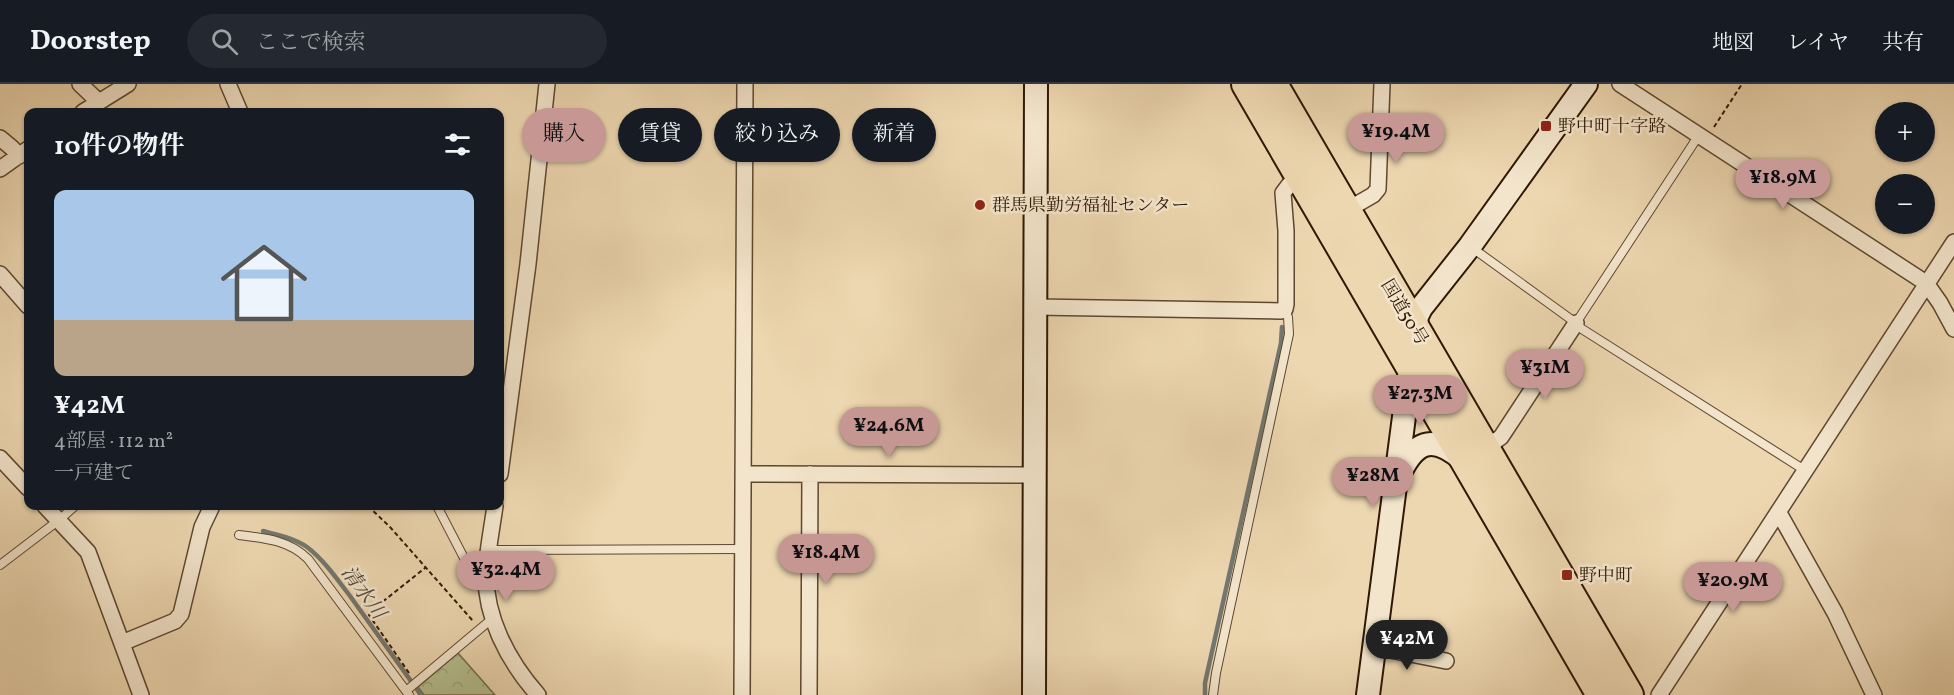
<!DOCTYPE html>
<html lang="ja">
<meta charset="utf-8">
<style>
:root{--surface:#171b24;--page:#242831;--text:#f1f3f6;--muted:#9ea1a6;--line:#363941;--accent:#c59692}
body{margin:0;font-family:Vollkorn,"Noto Serif JP",serif;background:var(--page);color:var(--text);height:100vh;display:flex;flex-direction:column;font-size:22px;white-space:nowrap}
*{box-sizing:border-box;margin:0}
p{font-size:20px;color:var(--muted)}
.icon{flex:none;width:33px;height:33px;fill:none;stroke:currentColor;stroke-width:2;stroke-linecap:round;stroke-linejoin:round}
.map{position:relative;flex:1;overflow:hidden}
.sheet{position:absolute;left:24px;top:24px;width:480px;height:402px;display:flex;flex-direction:column;background:var(--surface);border-radius:12px;box-shadow:0 2px 4px #0004}
.sheet>*{flex:none}
.top-card{position:absolute;left:522px;top:24px;width:570px;height:54px;display:flex;gap:12px}
.fabs{position:absolute;left:1875px;top:18px;display:grid;gap:12px}
.fabs a{display:grid;place-items:center;width:60px;height:60px;border-radius:50%;background:var(--surface);box-shadow:0 2px 4px #0004;font-size:30px}
.price{position:absolute;translate:-50% -51px;padding:0 14px;border-radius:21px;background:var(--accent);color:#111;font-size:20px;line-height:39px;filter:drop-shadow(0 2px 3px #0008)}
.price::after{content:'';position:absolute;left:50%;top:36px;width:18px;height:14px;margin-left:-9px;background:inherit;clip-path:polygon(0 0,100% 0,50% 100%)}
.price.on{background:#222;color:#fff}
ul{padding:0;list-style:none}
li{display:grid;align-content:center;gap:12px;height:318px;padding:0 30px}
li span{display:grid;place-items:center;height:186px;border-radius:12px;color:#555}
li>.icon{margin-inline-start:auto}
span .icon{width:108px;height:108px;fill:#fffc;stroke-width:1}
li b{font-size:26px}
h2{display:flex;justify-content:space-between;align-items:center;height:72px;padding:0 30px;font-size:26px}
.tag{padding:0 21px;border-radius:27px;background:var(--surface);box-shadow:0 2px 4px #0004;font-size:21px;line-height:54px}
.tag.on{background:var(--accent);color:#111}
header{display:flex;align-items:center;gap:36px;box-sizing:border-box;height:84px;padding:0 30px;background:var(--surface);border-bottom:2px solid var(--line)}
header strong{font-size:28px}
nav{display:flex;gap:33px;margin-inline-start:auto;font-size:21px}
.search{width:420px;height:54px;background:var(--page);display:flex;align-items:center;gap:15px;box-sizing:border-box;padding:0 21px;border-radius:33px;color:var(--muted);font-size:22px}
.map>svg:first-child{display:block}
.park{fill:url(#park-crowns);stroke:#726c49;stroke-width:1.5}
.lines{fill:none;stroke-linecap:round;stroke-linejoin:round}
.stream{stroke:#737770;stroke-width:4.5}
.lane-casing{stroke:#5e482f;stroke-width:10}
.street-casing{stroke:#5e482f;stroke-width:18}
.secondary-casing{stroke:#2f1804;stroke-width:26}
.highway-casing{stroke:#2f1804;stroke-width:32}
.path{stroke:#2f1804;stroke-width:2;stroke-dasharray:4.5 3;stroke-linecap:butt}
.lane{stroke:#f3e5cc;stroke-width:8}
.street{stroke:#f3e5cc;stroke-width:15}
.secondary{stroke:#f3e5cc;stroke-width:22}
.highway{stroke:#edd7b0;stroke-width:28}
.poi-dot{fill:#8f2418;stroke:#f3e5cc;stroke-width:2}
.labels{text-anchor:middle;stroke-width:5;stroke-linejoin:round;paint-order:stroke}
.poi-label{font-size:18px;fill:#2f1804;stroke:#f3e5cc;text-anchor:start}
.street-label{font-size:18px;fill:#2f1804;stroke:#f3e5cc}
.water-label{font-size:20px;font-style:italic;fill:#51473a;stroke:#f3e5cc}
</style>
<header>
<strong>Doorstep</strong>
<div class="search"><svg class="icon" aria-label="search" viewBox="0 0 24 24"><circle cx="10" cy="10" r="6"/><path d="M15 15l6 6"/></svg>ここで検索</div>
<nav><a>地図</a><a>レイヤ</a><a>共有</a></nav>
</header>
<div class="map">
<svg width="1954" height="611" viewBox="0 0 1954 611">
<defs>
<pattern id="park-crowns" width="20" height="18" patternUnits="userSpaceOnUse" patternTransform="scale(1.5)"><rect width="20" height="18" fill="#b5bf8e"/><path d="M2 6a3 3 0 1 1 6 0M12 15a3 3 0 1 1 6 0" fill="none" stroke="#9ca379"/></pattern>
</defs>
<rect width="100%" height="100%" fill="#edd7b0"/>
<filter id="stains"><feTurbulence type="fractalNoise" baseFrequency=".00333" numOctaves="4"/><feColorMatrix values="0 0 0 0 .2 0 0 0 0 .09 0 0 0 0 .02 0 0 0 .5 -.17"/></filter>
<radialGradient id="worn" r=".72"><stop offset=".6" stop-color="#630" stop-opacity="0"/><stop offset="1" stop-color="#630" stop-opacity=".3"/></radialGradient>
<!-- park -->
<path class="park" d="M458 569 495 611H424L418 603Z"/>
<g class="lines">
<!-- stream -->
<path class="stream" d="M263 447C278 451 294 454 307 463 324 476 337 495 350 512 374 545 397 578 421 611
M1205 611V599L1281 259 1282 243"/>
<defs>
<path id="lane" d="M1471 163 1576 239 1582 245 1806 387
M1576 239 1699 51
M437 422 477 499 483 502 487 501
M239 451C264 454 289 456 308 475L409 611
M489 466 743 465
M0 481 59 436 75 422
M406 607 487 539 494 537
M1213 611 1216 589 1289 250 1288 233 1283 226"/>
<path id="street" d="M80 0 99 18
M228 0 240 28
M1620 0 1926 199 1940 219 1954 245
M83 28 128 0
M0 54 12 64 19 72
M0 85 28 65
M1347 126 1373 111 1378 105 1382 0
M0 190 28 222
M1035 223 1281 227 1285 225 1286 220V147L1283 109 1289 101 1301 96
M1486 364 1501 353 1576 239
M0 374 28 404
M500 390 528 180 547 0
M743 390 1034 391
M45 422 88 468 141 611
M495 422C492 443 488 464 486 486 484 532 508 577 538 611
M1779 429 1835 529 1874 611
M122 559 175 537 181 530 202 443 212 422
M1375 563 1446 577
M742 611 745 0
M809 611 810 390
M1659 611 1954 158"/>
<path id="secondary" d="M1398 393C1414 358 1431 349 1462 375
M1034 611 1036 0
M1368 611 1417 232 1421 224 1470 162 1586 0"/>
<path id="highway" d="M1246 0 1601 611
M1273 0 1629 611"/>
</defs>
<!-- lane casing -->
<use href="#lane" class="lane-casing"/>
<!-- street casing -->
<use href="#street" class="street-casing"/>
<!-- secondary casing -->
<use href="#secondary" class="secondary-casing"/>
<!-- highway casing -->
<use href="#highway" class="highway-casing"/>
<!-- path -->
<path class="path" d="M1714 43 1742 0
M368 422 390 443 473 537
M409 589 369 531 371 527 425 484"/>
<!-- lane -->
<use href="#lane" class="lane"/>
<!-- street -->
<use href="#street" class="street"/>
<!-- secondary -->
<use href="#secondary" class="secondary"/>
<!-- highway -->
<use href="#highway" class="highway"/>
</g>
<!-- markers -->
<g class="poi-dot">
<rect x="1540" y="36" width="12" height="12" rx="3"/>
<circle cx="980" cy="121" r="6"/>
<rect x="1561" y="485" width="12" height="12" rx="3"/>
</g>
<g class="labels">
<!-- poi labels -->
<g class="poi-label">
<text x="1558" y="48">野中町十字路</text>
<text x="992" y="127">群馬県勤労福祉センター</text>
<text x="1579" y="497">野中町</text>
</g>
<!-- street labels -->
<g class="street-label">
<text transform="translate(1405 228) rotate(59)" y="6">国道50号</text>
</g>
<!-- water labels -->
<g class="water-label">
<text transform="translate(364 508) rotate(54)" y="7">清水川</text>
</g>
</g>
<rect width="100%" height="100%" filter="url(#stains)"/>
<rect width="100%" height="100%" fill="url(#worn)"/>
</svg>
<div class="fabs">
<a>+</a>
<a>−</a>
</div>
<b class="price" style="left:1396px;top:80px">¥19.4M</b>
<b class="price" style="left:1783px;top:126px">¥18.9M</b>
<b class="price" style="left:1545px;top:316px">¥31M</b>
<b class="price" style="left:1420px;top:342px">¥27.3M</b>
<b class="price" style="left:889px;top:374px">¥24.6M</b>
<b class="price" style="left:1373px;top:424px">¥28M</b>
<b class="price" style="left:826px;top:501px">¥18.4M</b>
<b class="price" style="left:506px;top:518px">¥32.4M</b>
<b class="price" style="left:1733px;top:529px">¥20.9M</b>
<b class="price on" style="left:1407px;top:587px">¥42M</b>
<div class="top-card">
<a class="tag on">購入</a>
<a class="tag">賃貸</a>
<a class="tag">絞り込み</a>
<a class="tag">新着</a>
</div>
<section class="sheet">
<h2>10件の物件<svg class="icon" aria-label="filters" viewBox="0 0 24 24"><path d="M4 7h16M4 17h16"/><circle cx="9" cy="7" r="2"/><circle cx="15" cy="17" r="2"/></svg></h2>
<ul>
<li><span style="background:linear-gradient(#a9c7e8 70%,#b9a48a 0)"><svg class="icon" aria-label="home" viewBox="0 0 24 24"><path d="M3 11l9-7 9 7M6 9v11h12V9"/></svg></span><div><b>¥42M</b><p>4部屋 · 112 m²</p><p>一戸建て</p></div></li>
</ul>
</section>
</div>
